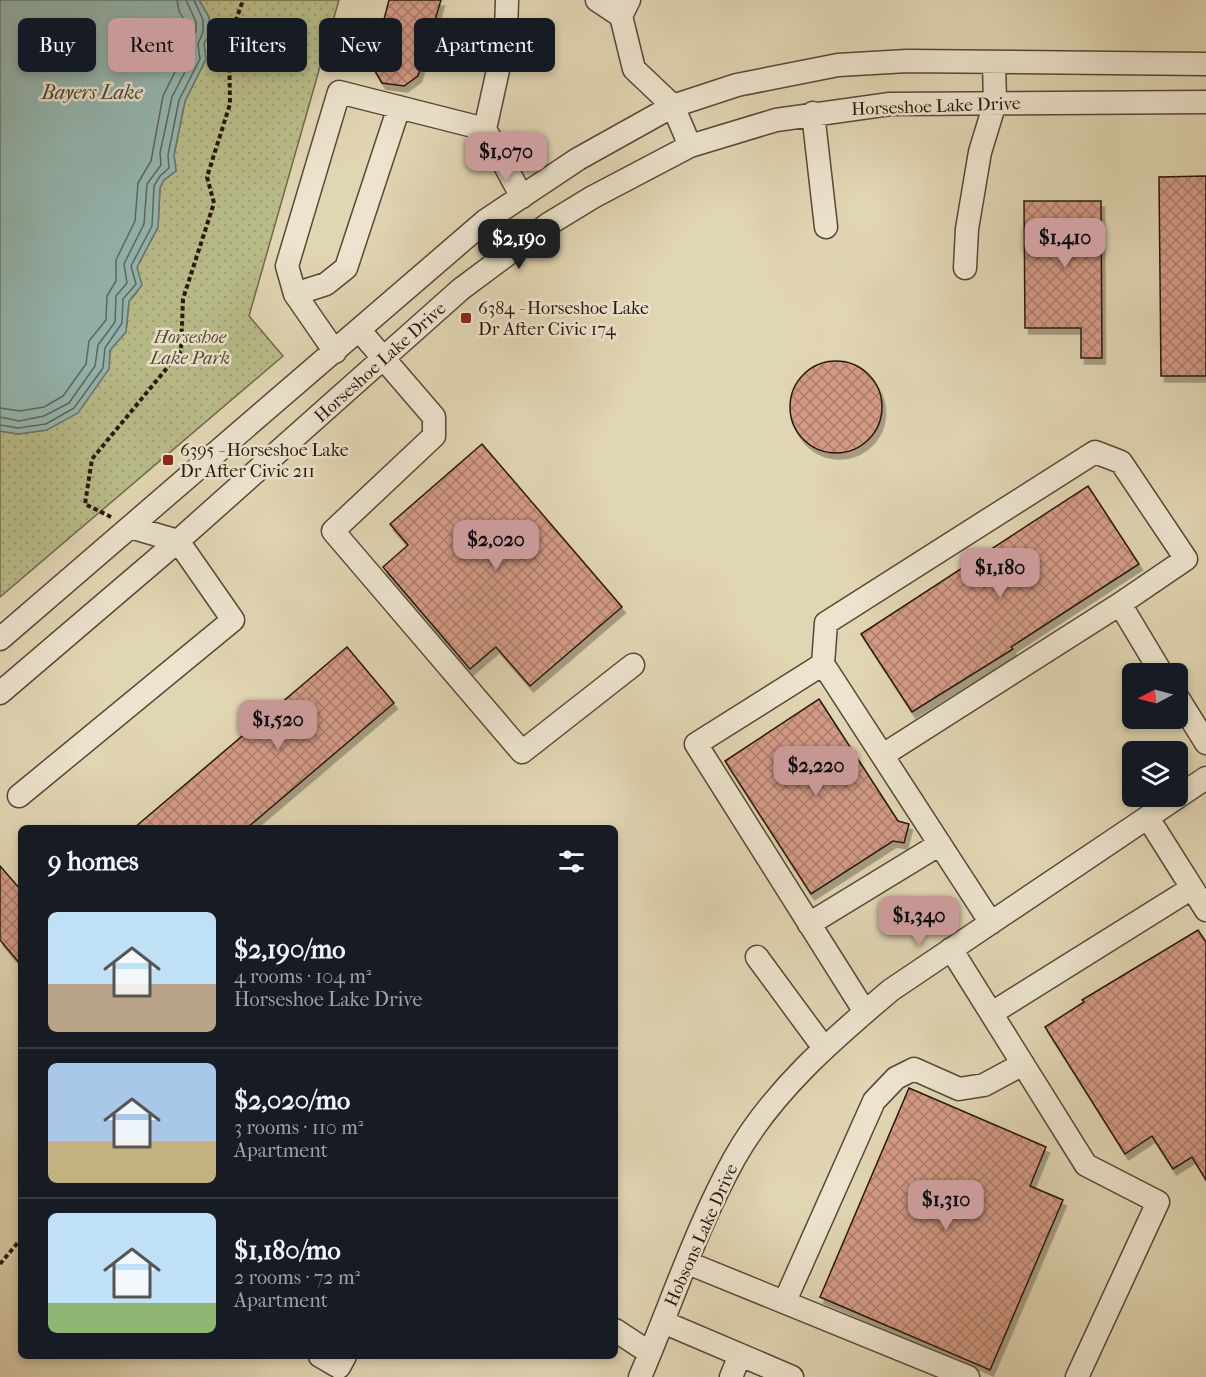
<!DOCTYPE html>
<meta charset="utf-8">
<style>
:root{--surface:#171b24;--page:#20242c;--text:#f1f3f6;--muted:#9ea1a6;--line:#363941;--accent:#c59692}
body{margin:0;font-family:"IM FELL French Canon",serif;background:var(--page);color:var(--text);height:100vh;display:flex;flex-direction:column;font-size:22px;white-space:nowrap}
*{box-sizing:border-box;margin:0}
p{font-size:20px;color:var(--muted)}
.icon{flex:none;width:33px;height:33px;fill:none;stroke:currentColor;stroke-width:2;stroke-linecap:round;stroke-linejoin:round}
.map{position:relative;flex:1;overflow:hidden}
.drawer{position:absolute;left:18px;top:825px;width:600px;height:534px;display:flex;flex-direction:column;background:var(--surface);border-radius:9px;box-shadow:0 3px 9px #0003}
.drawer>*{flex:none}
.guide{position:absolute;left:18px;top:18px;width:600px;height:54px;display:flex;gap:12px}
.needle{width:39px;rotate:264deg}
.buttons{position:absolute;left:1122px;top:663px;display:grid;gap:12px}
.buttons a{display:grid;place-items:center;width:66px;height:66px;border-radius:9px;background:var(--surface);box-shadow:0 3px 9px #0003;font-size:30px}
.price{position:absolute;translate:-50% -51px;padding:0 14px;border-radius:12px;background:var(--accent);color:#111;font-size:20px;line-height:39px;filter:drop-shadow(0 2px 3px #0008)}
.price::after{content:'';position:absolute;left:50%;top:36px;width:18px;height:14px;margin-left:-9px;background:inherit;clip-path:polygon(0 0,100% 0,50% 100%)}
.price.current{background:#222;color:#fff}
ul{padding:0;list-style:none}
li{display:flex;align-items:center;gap:18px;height:150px;padding:0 30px}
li+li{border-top:2px solid var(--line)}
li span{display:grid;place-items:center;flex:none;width:168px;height:120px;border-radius:9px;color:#555}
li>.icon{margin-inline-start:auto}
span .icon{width:72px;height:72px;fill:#fffc;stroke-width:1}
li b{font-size:26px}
h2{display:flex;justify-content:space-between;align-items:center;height:72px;padding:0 30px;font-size:26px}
.pill{padding:0 21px;border-radius:9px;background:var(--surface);box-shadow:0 3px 9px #0003;font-size:21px;line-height:54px}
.pill.current{background:var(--accent);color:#111}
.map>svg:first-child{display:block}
.park{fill:url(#park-dots);stroke:#706a4c;stroke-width:1.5}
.water{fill:#95b8b2;stroke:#6a7870;stroke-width:1.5}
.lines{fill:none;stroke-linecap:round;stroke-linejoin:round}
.shore{stroke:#5f6860;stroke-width:1.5}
.building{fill:url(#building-cross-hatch);stroke:#29180e;stroke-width:1.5;filter:url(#shadow)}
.minor-casing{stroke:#574837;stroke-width:25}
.path{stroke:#29180e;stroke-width:4;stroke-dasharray:4.5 3;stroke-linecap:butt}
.minor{stroke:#ece4ce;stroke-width:22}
.poi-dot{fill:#8f2418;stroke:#ece4ce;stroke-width:2}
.labels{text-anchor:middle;stroke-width:5;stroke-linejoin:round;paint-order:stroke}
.street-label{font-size:18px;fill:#29180e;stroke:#ece4ce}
.poi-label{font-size:18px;fill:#29180e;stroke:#ece4ce;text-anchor:start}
.park-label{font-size:18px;font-style:italic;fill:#544933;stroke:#ece4ce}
.water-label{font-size:20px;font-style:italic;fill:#49483f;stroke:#ece4ce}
</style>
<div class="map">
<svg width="1206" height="1377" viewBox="0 0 1206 1377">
<defs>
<pattern id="park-dots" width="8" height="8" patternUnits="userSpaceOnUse" patternTransform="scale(1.5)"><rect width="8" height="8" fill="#b8bc89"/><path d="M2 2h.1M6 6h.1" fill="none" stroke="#9ea175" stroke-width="1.8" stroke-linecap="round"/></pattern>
<pattern id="building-cross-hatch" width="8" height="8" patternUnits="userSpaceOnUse" patternTransform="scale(1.5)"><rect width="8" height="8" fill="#d49b87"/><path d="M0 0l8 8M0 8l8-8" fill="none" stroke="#ac7d6d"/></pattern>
<filter id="shadow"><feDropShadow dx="3.5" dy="6" stdDeviation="0" flood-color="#0004"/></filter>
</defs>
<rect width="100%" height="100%" fill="#e1d6b3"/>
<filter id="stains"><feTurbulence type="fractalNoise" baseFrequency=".00333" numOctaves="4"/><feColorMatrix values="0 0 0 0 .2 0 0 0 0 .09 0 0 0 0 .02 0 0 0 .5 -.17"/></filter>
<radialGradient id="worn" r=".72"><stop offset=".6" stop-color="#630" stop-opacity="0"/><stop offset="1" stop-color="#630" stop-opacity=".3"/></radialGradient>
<!-- park -->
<path class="park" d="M199 0H339L249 316 283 356 0 597V431L18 434 47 430 109 369 110 350 126 332 129 301C145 286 138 285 137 267L158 227 160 188 164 180 176 171 174 155 185 101 206 59 204 44 209 34V17Z"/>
<!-- water -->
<path class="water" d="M0 0H199L209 17V35L204 44 206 59 185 101 174 155 176 171 164 180 160 188 158 227 137 267 142 285 129 301 126 332 110 350 109 369 78 413 47 430 18 434 0 431Z"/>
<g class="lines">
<!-- shore -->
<path class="shore" d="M0 408 20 411 44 407 63 396 86 364 89 341 106 320 107 296 116 281V260L135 221 138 183 151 161 163 96 183 56 182 40 187 25 179 11 177 0
M0 417 19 421 44 416 69 403 95 366 98 345 115 322 116 296 127 283 124 264 144 224 147 184 161 165 160 153 172 97 192 58 191 42 196 30V22L186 0
M0 425 18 428 46 424 74 408 103 368 105 348 122 323 123 299 136 284 131 266 152 226 154 186 160 176 169 168 168 155 179 100 200 59 198 44 203 32V20L194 0"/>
</g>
<!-- building -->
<path class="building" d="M389 0H441L418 76 404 86 382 83 372 66Z
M1206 176V376H1161L1159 177Z
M1024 201H1101L1102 358H1081V328H1025Z
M790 407a46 46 0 1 1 92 0a46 46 0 1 1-92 0Z
M482 444 622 607 530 686 496 647 470 669 383 567 408 545 390 524Z
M1088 486 1139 564 1011 647 1013 649 912 712 861 634Z
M347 647 394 703 247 828H134Z
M819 699 898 821 909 824 904 843 893 841 811 894 725 761Z
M0 866 21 890V965L0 940Z
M1198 930 1206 942V1180L1192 1157 1173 1169 1152 1136 1125 1154 1045 1027 1084 1002 1082 1000Z
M909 1088 1046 1147 1030 1186 1063 1200 990 1370 820 1297Z"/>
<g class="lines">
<defs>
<path id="minor" d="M507 0 506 34 485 129 522 197
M597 0 621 16
M629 0 621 16 634 69 673 106 690 146
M813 113 826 227
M965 268 967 229 980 152 995 103 994 62
M295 294 326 284 346 268 399 107
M360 331 434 417V436L333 531 522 752 633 665
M335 352 295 294 287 266 339 92 485 129
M0 639 485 221 578 159 673 106 737 85 838 65 907 61 1206 64
M823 664 826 623 1095 452 1121 462 1186 559 1120 604 1162 674
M0 693 178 541 461 289 547 225 593 197 690 146 776 120 890 104 1206 102
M1178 698 1206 743
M883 755 1120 604
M19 796 233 620 178 541 130 527
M1148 818 1206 910
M809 924 940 844
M951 949 1086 1165 1158 1202 1077 1377
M757 957 824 1048
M865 1012 696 744 823 664 991 923
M992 1013 1192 888
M688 1263 968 1377
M785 1301 874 1101 896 1078 914 1069 959 1089 984 1085 1023 1064
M663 1322 792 1377
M615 1330 650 1353
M320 1356 339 1367 345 1356
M640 1377C671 1305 696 1228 734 1159 772 1091 833 1039 891 990L1206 778
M731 1377 740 1355"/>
</defs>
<!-- minor casing -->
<use href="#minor" class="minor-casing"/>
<!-- path -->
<path class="path" d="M111 517 85 504 92 459 181 351 183 299 214 203 207 177 230 104 229 40 243 0
M0 1264 21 1239"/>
<!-- minor -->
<use href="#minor" class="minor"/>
</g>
<!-- markers -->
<g class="poi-dot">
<rect x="460" y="312" width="12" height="12" rx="3"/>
<rect x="162" y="454" width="12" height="12" rx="3"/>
</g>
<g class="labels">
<!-- street labels -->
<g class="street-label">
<text transform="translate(936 106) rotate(-2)" y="6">Horseshoe Lake Drive</text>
<text transform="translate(380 362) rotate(-42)" y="6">Horseshoe Lake Drive</text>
<text transform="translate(701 1235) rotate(-66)" y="6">Hobsons Lake Drive</text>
</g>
<!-- poi labels -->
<g class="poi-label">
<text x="478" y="314">6384 - Horseshoe Lake<tspan x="478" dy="21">Dr After Civic 174</tspan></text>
<text x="180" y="456">6395 - Horseshoe Lake<tspan x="180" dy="21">Dr After Civic 211</tspan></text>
</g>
<!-- park labels -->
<g class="park-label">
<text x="190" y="343">Horseshoe<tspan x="190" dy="21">Lake Park</tspan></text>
</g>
<!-- water labels -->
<g class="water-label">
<text x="92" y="99">Bayers Lake</text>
</g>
</g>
<rect width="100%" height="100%" filter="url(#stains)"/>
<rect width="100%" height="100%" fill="url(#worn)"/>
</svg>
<div class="buttons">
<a><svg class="needle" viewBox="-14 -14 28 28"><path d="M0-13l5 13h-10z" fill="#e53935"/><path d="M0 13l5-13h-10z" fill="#9ea1a6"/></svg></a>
<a><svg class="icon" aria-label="layers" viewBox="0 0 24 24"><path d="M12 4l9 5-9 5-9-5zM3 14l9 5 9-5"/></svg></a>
</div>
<b class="price" style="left:506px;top:183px">$1,070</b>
<b class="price" style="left:1065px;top:269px">$1,410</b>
<b class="price current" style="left:519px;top:270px">$2,190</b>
<b class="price" style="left:496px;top:571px">$2,020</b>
<b class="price" style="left:1000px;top:599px">$1,180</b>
<b class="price" style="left:278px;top:751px">$1,520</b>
<b class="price" style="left:816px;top:797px">$2,220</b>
<b class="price" style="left:919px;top:947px">$1,340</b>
<b class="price" style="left:946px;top:1231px">$1,310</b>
<div class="guide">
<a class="pill">Buy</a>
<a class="pill current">Rent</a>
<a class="pill">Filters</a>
<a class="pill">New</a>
<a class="pill">Apartment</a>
</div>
<section class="drawer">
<h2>9 homes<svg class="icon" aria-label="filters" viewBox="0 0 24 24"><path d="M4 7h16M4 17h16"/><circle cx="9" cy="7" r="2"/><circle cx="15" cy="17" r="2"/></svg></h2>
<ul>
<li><span style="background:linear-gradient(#bfe0f5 60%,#b9a48a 0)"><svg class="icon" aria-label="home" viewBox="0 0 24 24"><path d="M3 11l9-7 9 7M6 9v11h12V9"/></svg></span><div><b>$2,190/mo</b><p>4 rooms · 104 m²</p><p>Horseshoe Lake Drive</p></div></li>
<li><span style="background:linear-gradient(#a9c7e8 65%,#c2b280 0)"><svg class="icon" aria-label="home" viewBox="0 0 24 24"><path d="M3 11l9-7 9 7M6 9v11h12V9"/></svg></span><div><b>$2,020/mo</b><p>3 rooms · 110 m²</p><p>Apartment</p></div></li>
<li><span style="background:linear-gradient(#bfe0f5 75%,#8fb573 0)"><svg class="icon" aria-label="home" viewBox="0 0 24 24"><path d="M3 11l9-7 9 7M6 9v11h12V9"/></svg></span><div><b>$1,180/mo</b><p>2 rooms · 72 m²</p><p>Apartment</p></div></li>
</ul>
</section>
</div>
